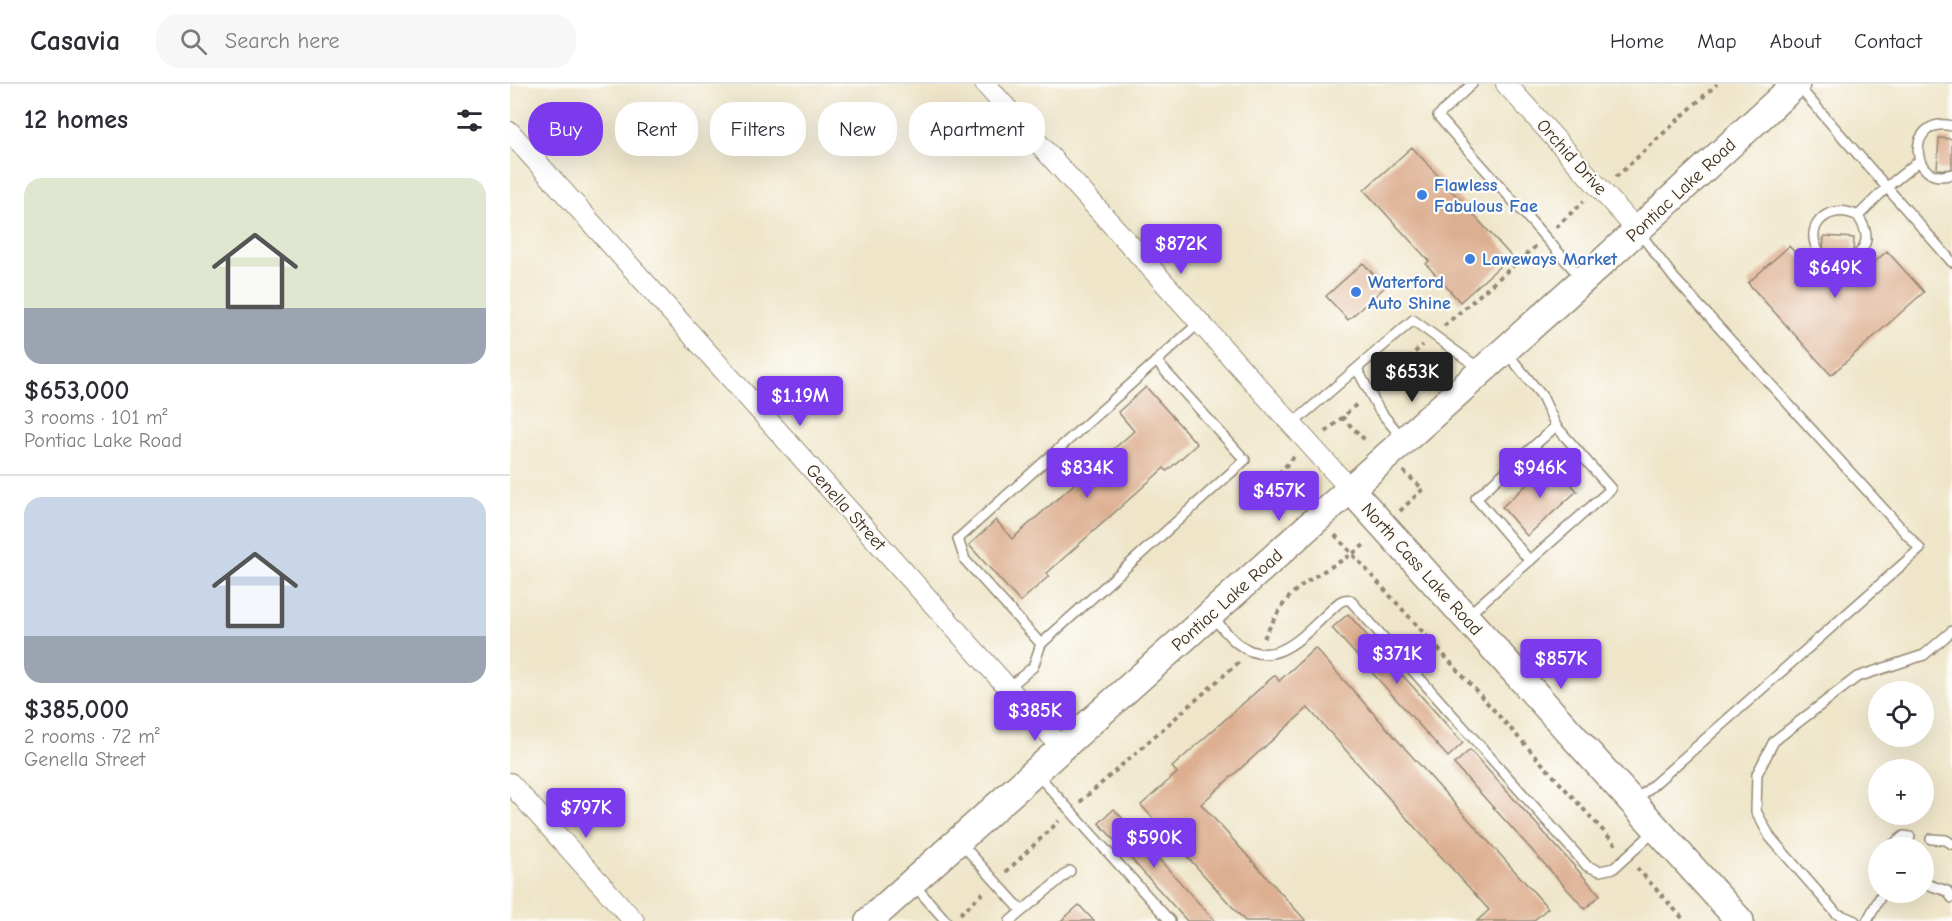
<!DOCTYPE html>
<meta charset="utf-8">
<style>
:root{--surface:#fff;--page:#f7f7f7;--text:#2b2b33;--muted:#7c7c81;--line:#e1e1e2;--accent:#7c3aed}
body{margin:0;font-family:"Comic Neue",sans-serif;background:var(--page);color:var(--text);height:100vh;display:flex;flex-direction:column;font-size:22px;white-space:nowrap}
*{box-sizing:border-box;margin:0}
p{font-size:20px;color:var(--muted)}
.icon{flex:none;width:33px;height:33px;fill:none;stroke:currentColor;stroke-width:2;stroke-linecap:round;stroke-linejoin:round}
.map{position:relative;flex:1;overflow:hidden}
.side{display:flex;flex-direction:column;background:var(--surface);width:510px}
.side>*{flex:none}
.hud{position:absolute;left:18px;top:18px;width:570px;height:54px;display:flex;gap:12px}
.controls{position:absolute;left:1358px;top:597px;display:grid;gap:12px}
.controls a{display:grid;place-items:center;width:66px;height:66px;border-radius:50%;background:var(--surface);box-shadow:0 6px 24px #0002;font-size:30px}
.price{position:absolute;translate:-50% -51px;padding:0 14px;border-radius:6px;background:var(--accent);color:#fff;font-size:20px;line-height:39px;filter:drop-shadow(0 2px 3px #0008)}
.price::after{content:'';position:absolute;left:50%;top:36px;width:18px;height:14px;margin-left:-9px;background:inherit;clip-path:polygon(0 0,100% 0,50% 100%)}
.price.current{background:#222;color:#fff}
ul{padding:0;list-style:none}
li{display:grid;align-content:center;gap:12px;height:318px;padding:0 24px}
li+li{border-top:2px solid var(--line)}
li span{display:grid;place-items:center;height:186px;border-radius:18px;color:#555}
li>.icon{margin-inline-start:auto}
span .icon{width:108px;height:108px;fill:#fffc;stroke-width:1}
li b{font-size:26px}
h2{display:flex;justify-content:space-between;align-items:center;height:72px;padding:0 24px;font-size:26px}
.pill{padding:0 21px;border-radius:24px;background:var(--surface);box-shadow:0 6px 24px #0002;font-size:21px;line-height:54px}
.pill.current{background:var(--accent);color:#fff}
header{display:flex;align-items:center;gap:36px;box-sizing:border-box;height:84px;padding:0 30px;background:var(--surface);border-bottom:2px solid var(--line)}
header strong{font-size:28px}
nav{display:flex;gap:33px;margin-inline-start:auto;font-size:21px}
.search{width:420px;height:54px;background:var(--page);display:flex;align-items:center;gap:15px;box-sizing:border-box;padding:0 21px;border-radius:24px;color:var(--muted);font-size:22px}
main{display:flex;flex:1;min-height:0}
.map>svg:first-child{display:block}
.building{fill:#ddaf91}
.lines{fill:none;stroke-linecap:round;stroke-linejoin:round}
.lane-casing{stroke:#958874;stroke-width:12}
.street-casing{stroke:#958874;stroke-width:22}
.secondary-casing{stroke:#958874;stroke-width:30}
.path{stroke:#958874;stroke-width:4;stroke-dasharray:4.5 4.5;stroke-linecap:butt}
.lane{stroke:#fff;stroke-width:9}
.street{stroke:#fff;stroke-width:20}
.secondary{stroke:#fff;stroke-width:27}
.shop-dot{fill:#3f7fe0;stroke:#fdfcf7;stroke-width:2}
.labels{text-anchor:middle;stroke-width:4.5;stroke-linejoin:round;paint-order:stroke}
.street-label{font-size:18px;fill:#3b2a1e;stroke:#fdfcf7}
.shop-label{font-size:18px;font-weight:bold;fill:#366cbe;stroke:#fdfcf7;text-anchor:start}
</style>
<header>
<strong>Casavia</strong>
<div class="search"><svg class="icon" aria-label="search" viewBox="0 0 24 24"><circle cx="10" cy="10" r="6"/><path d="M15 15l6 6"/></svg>Search here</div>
<nav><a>Home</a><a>Map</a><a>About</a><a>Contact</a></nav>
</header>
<main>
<section class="side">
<h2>12 homes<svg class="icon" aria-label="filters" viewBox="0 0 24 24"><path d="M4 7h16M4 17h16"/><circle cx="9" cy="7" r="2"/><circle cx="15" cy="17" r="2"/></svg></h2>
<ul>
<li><span style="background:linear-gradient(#dfe7d0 70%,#9aa5b1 0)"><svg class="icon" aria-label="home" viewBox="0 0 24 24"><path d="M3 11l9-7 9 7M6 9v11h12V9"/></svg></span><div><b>$653,000</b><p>3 rooms · 101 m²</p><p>Pontiac Lake Road</p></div></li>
<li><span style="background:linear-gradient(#c9d6e8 75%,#9aa5b1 0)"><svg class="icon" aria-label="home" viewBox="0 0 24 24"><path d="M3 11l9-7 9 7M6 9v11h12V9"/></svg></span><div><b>$385,000</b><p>2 rooms · 72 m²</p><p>Genella Street</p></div></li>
</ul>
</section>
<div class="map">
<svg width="1442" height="837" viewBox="0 0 1442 837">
<rect width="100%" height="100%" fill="#fdfcf7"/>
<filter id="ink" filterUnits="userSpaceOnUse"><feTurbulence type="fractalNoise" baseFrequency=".0167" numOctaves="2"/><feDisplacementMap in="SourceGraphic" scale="12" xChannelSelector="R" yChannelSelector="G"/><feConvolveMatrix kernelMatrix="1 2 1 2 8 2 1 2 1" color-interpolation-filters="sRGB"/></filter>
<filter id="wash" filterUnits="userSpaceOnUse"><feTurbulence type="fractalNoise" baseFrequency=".008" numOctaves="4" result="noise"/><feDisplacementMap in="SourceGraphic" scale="24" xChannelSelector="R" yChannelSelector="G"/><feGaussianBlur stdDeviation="1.35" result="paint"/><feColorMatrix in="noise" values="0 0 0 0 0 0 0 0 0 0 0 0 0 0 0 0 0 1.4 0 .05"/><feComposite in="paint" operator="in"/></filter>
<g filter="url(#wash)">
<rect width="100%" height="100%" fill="#efe6ca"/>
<g id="blocks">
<!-- building -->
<path class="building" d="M1429 54 1442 55V86L1427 85Z
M902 63 1001 172 950 218 916 180 919 177 854 106Z
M1314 152 1344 154 1341 199 1377 167 1414 208 1321 291 1238 199 1279 162 1311 197Z
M853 179 875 203 838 236 816 212Z
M636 303 687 360 657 387 654 384 537 489 539 492 510 518 459 461 486 436 502 455 624 347 608 328Z
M1042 378 1067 407 1017 452 992 423Z
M838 530 953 659 938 673 822 544Z
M805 564 1038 824 1023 837H967L979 826 798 624 691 720 796 837H735L631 721 667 689 662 683 765 591 769 597Z
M960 666 1090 811 1075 825 944 680Z
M604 725 705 837H677L589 739Z
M569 821 584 837H551Z"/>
</g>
</g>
<g filter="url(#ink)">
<use href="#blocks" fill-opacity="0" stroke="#958874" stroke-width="1.5"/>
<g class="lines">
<defs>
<path id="lane" d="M962 0 928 32 1072 195
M1288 2 1442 178
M1442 42C1394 31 1400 105 1442 90
M1348 132 1377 103 1409 77
M1312 171C1290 147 1316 116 1348 132 1361 152 1358 162 1342 177
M646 277 735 376 531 560 455 476 448 455 689 239
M847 285 869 326 893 355
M781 341 903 236 970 285
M1020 477 966 414 1046 342
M702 532C710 541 718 552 727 559 765 589 795 549 821 526 827 520 832 514 840 516L1077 782 1090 787 1104 784 1146 746
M957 532 1101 405 1046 342 1032 312 997 269
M498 604 523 583 531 560
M527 690 660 837
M1124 718 1410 465 1164 194 1129 148
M1421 755 1436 756 1442 760
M449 757 512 827
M1383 764 1384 760 1394 752 1400 753
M1413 799 1437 807 1442 814
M404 801 436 837
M500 837 560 787
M1345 837 1326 829 1260 753 1246 727 1247 690 1264 657 1347 593 1414 571 1442 547
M1357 837 1373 808"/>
<path id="street" d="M475 0 840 405
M996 0 1127 146
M0 48 552 664
M0 699 124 837"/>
<path id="secondary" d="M840 405 1230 837
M359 837 1073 196 1286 0"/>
</defs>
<!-- lane casing -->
<use href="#lane" class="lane-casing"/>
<!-- street casing -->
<use href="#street" class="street-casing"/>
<!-- secondary casing -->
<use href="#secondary" class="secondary-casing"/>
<!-- path -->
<path class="path" d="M1106 93 1207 0
M1046 143 1074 117
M934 242 1026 162
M871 298 913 261
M832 333 857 358
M816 348 848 319
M784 373 769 389 794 417
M890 427 913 405 893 387
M825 451 1106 761
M754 554C762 539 770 522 782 510 803 489 834 479 856 459
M570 718 729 578
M1127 784 1175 837
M496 788 549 737
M450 830 475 807"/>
<!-- lane -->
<use href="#lane" class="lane"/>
<!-- street -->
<use href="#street" class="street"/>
<!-- secondary -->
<use href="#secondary" class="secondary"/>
</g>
</g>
<!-- markers -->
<g class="shop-dot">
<circle cx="912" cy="111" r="6"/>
<circle cx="960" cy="175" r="6"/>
<circle cx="846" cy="208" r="6"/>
</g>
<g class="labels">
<!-- street labels -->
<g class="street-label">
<text transform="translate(1062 73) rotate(48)" y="6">Orchid Drive</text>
<text transform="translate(1171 106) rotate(-43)" y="6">Pontiac Lake Road</text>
<text transform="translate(336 423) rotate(48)" y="6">Genella Street</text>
<text transform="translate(912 485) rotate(48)" y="6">North Cass Lake Road</text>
<text transform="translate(717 516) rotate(-42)" y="6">Pontiac Lake Road</text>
</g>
<!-- shop labels -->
<g class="shop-label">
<text x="924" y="107">Flawless<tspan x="924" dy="21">Fabulous Fae</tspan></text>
<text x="972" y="181">Laweways Market</text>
<text x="858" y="204">Waterford<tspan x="858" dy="21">Auto Shine</tspan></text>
</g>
</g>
</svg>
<div class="controls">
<a><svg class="icon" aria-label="locate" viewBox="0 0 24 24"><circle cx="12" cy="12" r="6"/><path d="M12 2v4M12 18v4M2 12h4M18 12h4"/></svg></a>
<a>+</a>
<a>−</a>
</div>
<b class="price" style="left:671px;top:191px">$872K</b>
<b class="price" style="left:1325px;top:215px">$649K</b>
<b class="price current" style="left:902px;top:319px">$653K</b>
<b class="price" style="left:290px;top:343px">$1.19M</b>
<b class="price" style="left:577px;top:415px">$834K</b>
<b class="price" style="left:1030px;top:415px">$946K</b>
<b class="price" style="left:769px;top:438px">$457K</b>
<b class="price" style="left:887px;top:601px">$371K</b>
<b class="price" style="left:1051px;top:606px">$857K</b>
<b class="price" style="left:525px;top:658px">$385K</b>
<b class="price" style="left:76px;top:755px">$797K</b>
<b class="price" style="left:644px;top:785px">$590K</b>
<div class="hud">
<a class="pill current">Buy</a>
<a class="pill">Rent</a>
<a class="pill">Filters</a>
<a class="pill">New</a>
<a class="pill">Apartment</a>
</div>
</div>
</main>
